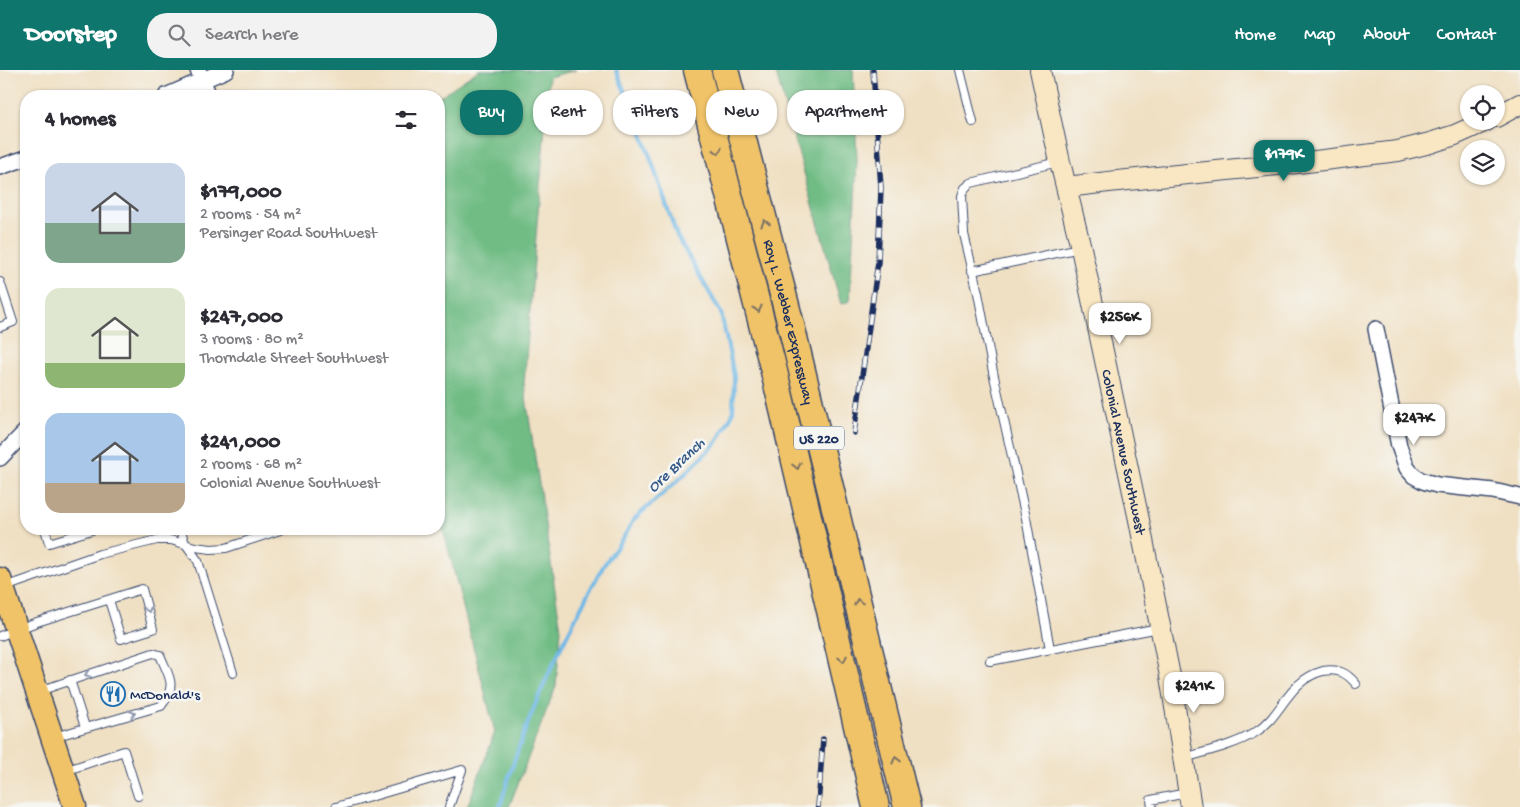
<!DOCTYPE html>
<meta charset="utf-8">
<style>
:root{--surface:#fff;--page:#f2f2f3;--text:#2b2b33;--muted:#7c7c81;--accent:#0f766e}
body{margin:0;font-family:"Gochi Hand",sans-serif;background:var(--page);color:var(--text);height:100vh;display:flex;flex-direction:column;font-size:19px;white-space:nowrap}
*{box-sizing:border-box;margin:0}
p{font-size:16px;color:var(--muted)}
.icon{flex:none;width:28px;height:28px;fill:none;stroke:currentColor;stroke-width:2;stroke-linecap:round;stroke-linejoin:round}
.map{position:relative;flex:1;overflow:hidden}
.side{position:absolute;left:20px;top:20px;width:425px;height:445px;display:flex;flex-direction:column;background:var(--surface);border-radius:20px;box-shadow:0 1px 4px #0004}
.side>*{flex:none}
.banner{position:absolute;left:460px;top:20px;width:475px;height:45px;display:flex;gap:10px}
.fabs{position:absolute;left:1460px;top:15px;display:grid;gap:10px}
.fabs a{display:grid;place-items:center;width:45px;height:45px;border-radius:50%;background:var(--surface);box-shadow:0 1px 4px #0004;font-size:25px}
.price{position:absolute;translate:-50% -42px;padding:0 11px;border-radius:10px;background:#fff;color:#222;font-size:16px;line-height:32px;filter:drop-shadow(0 1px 2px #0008)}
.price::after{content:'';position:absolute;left:50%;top:30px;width:15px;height:11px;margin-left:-8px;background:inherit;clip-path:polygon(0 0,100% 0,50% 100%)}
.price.selected{background:var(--accent);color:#fff}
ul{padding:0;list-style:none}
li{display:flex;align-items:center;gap:15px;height:125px;padding:0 25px}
li span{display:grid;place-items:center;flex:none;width:140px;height:100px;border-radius:15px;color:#555}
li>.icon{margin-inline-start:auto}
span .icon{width:60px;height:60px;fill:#fffc;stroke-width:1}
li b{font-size:21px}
h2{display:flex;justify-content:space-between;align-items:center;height:60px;padding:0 25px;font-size:21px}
.tag{padding:0 18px;border-radius:20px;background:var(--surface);box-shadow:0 1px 4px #0004;font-size:18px;line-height:45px}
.tag.selected{background:var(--accent);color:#fff}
header{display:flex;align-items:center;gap:30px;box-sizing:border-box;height:70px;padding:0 25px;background:var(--accent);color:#fff}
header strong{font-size:24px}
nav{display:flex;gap:28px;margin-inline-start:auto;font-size:18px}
.search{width:350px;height:45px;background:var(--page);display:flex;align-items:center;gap:12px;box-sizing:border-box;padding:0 18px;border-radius:20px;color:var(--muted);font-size:19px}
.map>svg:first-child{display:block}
.forest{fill:#6fbc84;stroke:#457671}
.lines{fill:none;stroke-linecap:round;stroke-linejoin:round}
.stream{stroke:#6eb8e6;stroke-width:4}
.lane-casing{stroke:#3b4a6d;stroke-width:10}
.street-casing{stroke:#3b4a6d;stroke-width:18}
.secondary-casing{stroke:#3b4a6d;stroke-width:22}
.primary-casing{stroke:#3b4a6d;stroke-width:25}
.highway-casing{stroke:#3b4a6d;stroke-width:29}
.lane{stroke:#fff;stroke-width:8}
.street{stroke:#fff;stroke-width:15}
.secondary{stroke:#f9e7c3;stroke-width:20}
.primary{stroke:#f0c369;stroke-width:22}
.highway{stroke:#f0c369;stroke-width:26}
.rail-casing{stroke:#1b2f5e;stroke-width:5.5}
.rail{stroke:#f6f6f2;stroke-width:4;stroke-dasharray:11;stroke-linecap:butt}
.oneway{stroke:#7b7263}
.oneway2{stroke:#8d97ae}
.labels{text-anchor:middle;stroke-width:5;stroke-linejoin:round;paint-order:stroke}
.shield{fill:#f6f6f2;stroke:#5d6b8a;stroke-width:1}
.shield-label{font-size:14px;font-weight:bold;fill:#1b2f5e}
.street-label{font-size:15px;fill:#1b2f5e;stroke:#f6f6f2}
.poi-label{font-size:15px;fill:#1b2f5e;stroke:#f6f6f2;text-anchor:start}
.water-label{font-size:16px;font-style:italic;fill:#345887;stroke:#f6f6f2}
</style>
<header>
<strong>Doorstep</strong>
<div class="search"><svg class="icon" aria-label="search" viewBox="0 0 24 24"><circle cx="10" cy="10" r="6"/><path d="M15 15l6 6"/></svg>Search here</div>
<nav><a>Home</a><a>Map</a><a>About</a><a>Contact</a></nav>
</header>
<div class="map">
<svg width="1520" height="737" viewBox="0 0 1520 737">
<rect width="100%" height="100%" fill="#f6f6f2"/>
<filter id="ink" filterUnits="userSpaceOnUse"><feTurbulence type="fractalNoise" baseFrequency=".02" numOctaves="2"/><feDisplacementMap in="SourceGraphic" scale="10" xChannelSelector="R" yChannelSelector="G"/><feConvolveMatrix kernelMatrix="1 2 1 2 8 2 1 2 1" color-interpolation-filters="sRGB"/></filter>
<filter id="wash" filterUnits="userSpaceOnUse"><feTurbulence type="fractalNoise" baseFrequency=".0096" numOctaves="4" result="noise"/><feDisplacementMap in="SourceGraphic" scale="20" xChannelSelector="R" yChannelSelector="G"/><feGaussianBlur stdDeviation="1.12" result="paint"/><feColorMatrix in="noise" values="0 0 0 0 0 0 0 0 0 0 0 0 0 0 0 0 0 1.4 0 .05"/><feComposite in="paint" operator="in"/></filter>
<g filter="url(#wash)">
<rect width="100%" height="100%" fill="#f0e0c3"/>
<!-- forest -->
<path class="forest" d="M479 0H576L549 7 524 314 561 560 556 616 509 737H467L495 662 439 443V27Z
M775 0H853L857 90 850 231 841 234Z"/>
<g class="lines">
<!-- stream -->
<path class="stream" d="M500 737C521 660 552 592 589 522 594 513 599 504 604 495 614 480 626 467 633 450L685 404 717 372 733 343 734 306 721 243 677 166 645 72 616 0"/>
</g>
</g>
<g filter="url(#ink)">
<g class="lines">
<defs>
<path id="lane" d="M960 0 973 52
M972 201 1080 178
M0 212 13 252 0 257
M45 459 49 473 95 459
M180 459 185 473 198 491 233 603
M5 517 100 484 157 470H171L195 477 211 479 226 478 283 459
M0 566 37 552 142 519 153 559 121 569 109 530
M1050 579 1026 448 993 302 978 223 964 164 962 126 965 118 971 113 1058 92
M990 591 1159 558
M70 610 85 657
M39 621 153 583 160 585C169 607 178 615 161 636L54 667
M1184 688C1208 681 1235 675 1256 662 1282 646 1288 610 1323 601 1338 598 1347 603 1356 614
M65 701 124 681 138 726
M336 737 462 700 449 737
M1152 737 1151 730 1187 723"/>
<path id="street" d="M198 0 209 26
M166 26 226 0
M0 97 26 88
M1376 259 1399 376 1407 398 1414 406 1423 411 1437 415 1493 421 1520 427
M0 388 26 361"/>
<g id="secondary">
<path id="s1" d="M1040 0 1060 92 1081 178 1139 450 1170 606 1191 737"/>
<path d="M1496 47 1520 34"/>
<path d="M1067 117 1108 112 1307 92 1398 81 1430 73 1455 65 1486 51"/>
</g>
<path id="primary" d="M0 509 75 737"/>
<g id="highway">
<path d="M697 0 773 297 876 737"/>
<path id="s2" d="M725 0 791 255 907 737"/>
</g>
</defs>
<!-- lane casing -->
<use href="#lane" class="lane-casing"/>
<!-- street casing -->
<use href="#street" class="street-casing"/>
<!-- secondary casing -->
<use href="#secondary" class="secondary-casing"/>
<!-- primary casing -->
<use href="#primary" class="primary-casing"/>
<!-- highway casing -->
<use href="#highway" class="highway-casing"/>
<!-- lane -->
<use href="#lane" class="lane"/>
<!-- street -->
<use href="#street" class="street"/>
<!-- secondary -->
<use href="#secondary" class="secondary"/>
<!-- primary -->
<use href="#primary" class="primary"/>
<!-- highway -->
<use href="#highway" class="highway"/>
<defs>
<path id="rail" d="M854 363 878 192 881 118 873 0
M818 737 823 669"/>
</defs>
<!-- rail casing -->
<use href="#rail" class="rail-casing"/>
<!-- rail -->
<use href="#rail" class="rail"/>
</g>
<!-- one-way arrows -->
<defs><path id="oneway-chevron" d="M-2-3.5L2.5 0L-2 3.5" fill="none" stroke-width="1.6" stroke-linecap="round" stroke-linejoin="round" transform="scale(1.25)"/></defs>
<g class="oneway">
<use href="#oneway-chevron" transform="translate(718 81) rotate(76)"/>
<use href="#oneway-chevron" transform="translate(765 153) rotate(-104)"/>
<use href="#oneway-chevron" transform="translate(758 239) rotate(76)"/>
<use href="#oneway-chevron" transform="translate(797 396) rotate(77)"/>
<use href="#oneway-chevron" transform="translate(858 532) rotate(-103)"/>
<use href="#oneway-chevron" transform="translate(843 589) rotate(77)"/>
<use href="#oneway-chevron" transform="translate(896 690) rotate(-104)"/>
</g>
<g class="oneway2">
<use href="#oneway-chevron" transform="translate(148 539) rotate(74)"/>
<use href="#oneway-chevron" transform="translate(88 604) rotate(162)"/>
<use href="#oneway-chevron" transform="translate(132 644) rotate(-16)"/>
</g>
</g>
<!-- icons -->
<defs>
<symbol id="restaurant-ring" viewBox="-11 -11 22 22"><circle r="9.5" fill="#f6f6f2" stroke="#1f6fb2" stroke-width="1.5"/><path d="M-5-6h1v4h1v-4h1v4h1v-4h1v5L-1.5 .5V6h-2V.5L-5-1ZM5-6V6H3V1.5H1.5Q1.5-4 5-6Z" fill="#1f6fb2"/></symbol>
</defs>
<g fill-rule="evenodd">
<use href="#restaurant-ring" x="99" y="610" width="28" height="28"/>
</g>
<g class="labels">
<!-- shield labels -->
<rect class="shield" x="794" y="356.5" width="50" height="23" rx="4"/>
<g class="shield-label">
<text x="819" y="373">US 220</text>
</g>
<!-- street labels -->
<g class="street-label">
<text dy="5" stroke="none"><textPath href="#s2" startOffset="260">Roy L. Webber Expressway</textPath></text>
<text dy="5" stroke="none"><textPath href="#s1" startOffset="391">Colonial Avenue Southwest</textPath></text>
</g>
<!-- poi labels -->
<g class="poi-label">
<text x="130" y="629">McDonald's</text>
</g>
<!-- water labels -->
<g class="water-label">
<text transform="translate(675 394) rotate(-43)" y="6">Ore Branch</text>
</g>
</g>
</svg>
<div class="fabs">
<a><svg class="icon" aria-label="locate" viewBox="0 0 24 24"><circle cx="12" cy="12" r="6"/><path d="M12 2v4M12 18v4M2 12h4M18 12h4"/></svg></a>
<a><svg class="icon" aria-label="layers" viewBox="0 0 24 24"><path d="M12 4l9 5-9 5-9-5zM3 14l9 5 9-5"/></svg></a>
</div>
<b class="price selected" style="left:1284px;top:112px">$179K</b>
<b class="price" style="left:1120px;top:275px">$256K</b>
<b class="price" style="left:1414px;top:376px">$247K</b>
<b class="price" style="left:1194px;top:644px">$241K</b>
<div class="banner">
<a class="tag selected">Buy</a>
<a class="tag">Rent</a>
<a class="tag">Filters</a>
<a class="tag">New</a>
<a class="tag">Apartment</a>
</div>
<section class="side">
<h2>4 homes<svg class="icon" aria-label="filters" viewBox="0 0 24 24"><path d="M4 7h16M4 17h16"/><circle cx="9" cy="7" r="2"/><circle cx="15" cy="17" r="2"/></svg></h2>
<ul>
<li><span style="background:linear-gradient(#c9d6e8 60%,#7fa58c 0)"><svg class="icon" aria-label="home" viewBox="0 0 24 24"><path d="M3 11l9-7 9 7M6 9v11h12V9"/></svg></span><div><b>$179,000</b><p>2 rooms · 54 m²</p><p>Persinger Road Southwest</p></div></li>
<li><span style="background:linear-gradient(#dfe7d0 75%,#8fb573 0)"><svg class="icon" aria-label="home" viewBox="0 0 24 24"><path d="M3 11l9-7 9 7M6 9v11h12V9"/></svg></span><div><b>$247,000</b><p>3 rooms · 80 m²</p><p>Thorndale Street Southwest</p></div></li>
<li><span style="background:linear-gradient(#a9c7e8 70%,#b9a48a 0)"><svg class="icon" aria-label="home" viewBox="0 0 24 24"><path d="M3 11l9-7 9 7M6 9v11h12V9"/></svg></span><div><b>$241,000</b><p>2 rooms · 68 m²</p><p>Colonial Avenue Southwest</p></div></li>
</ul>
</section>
</div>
